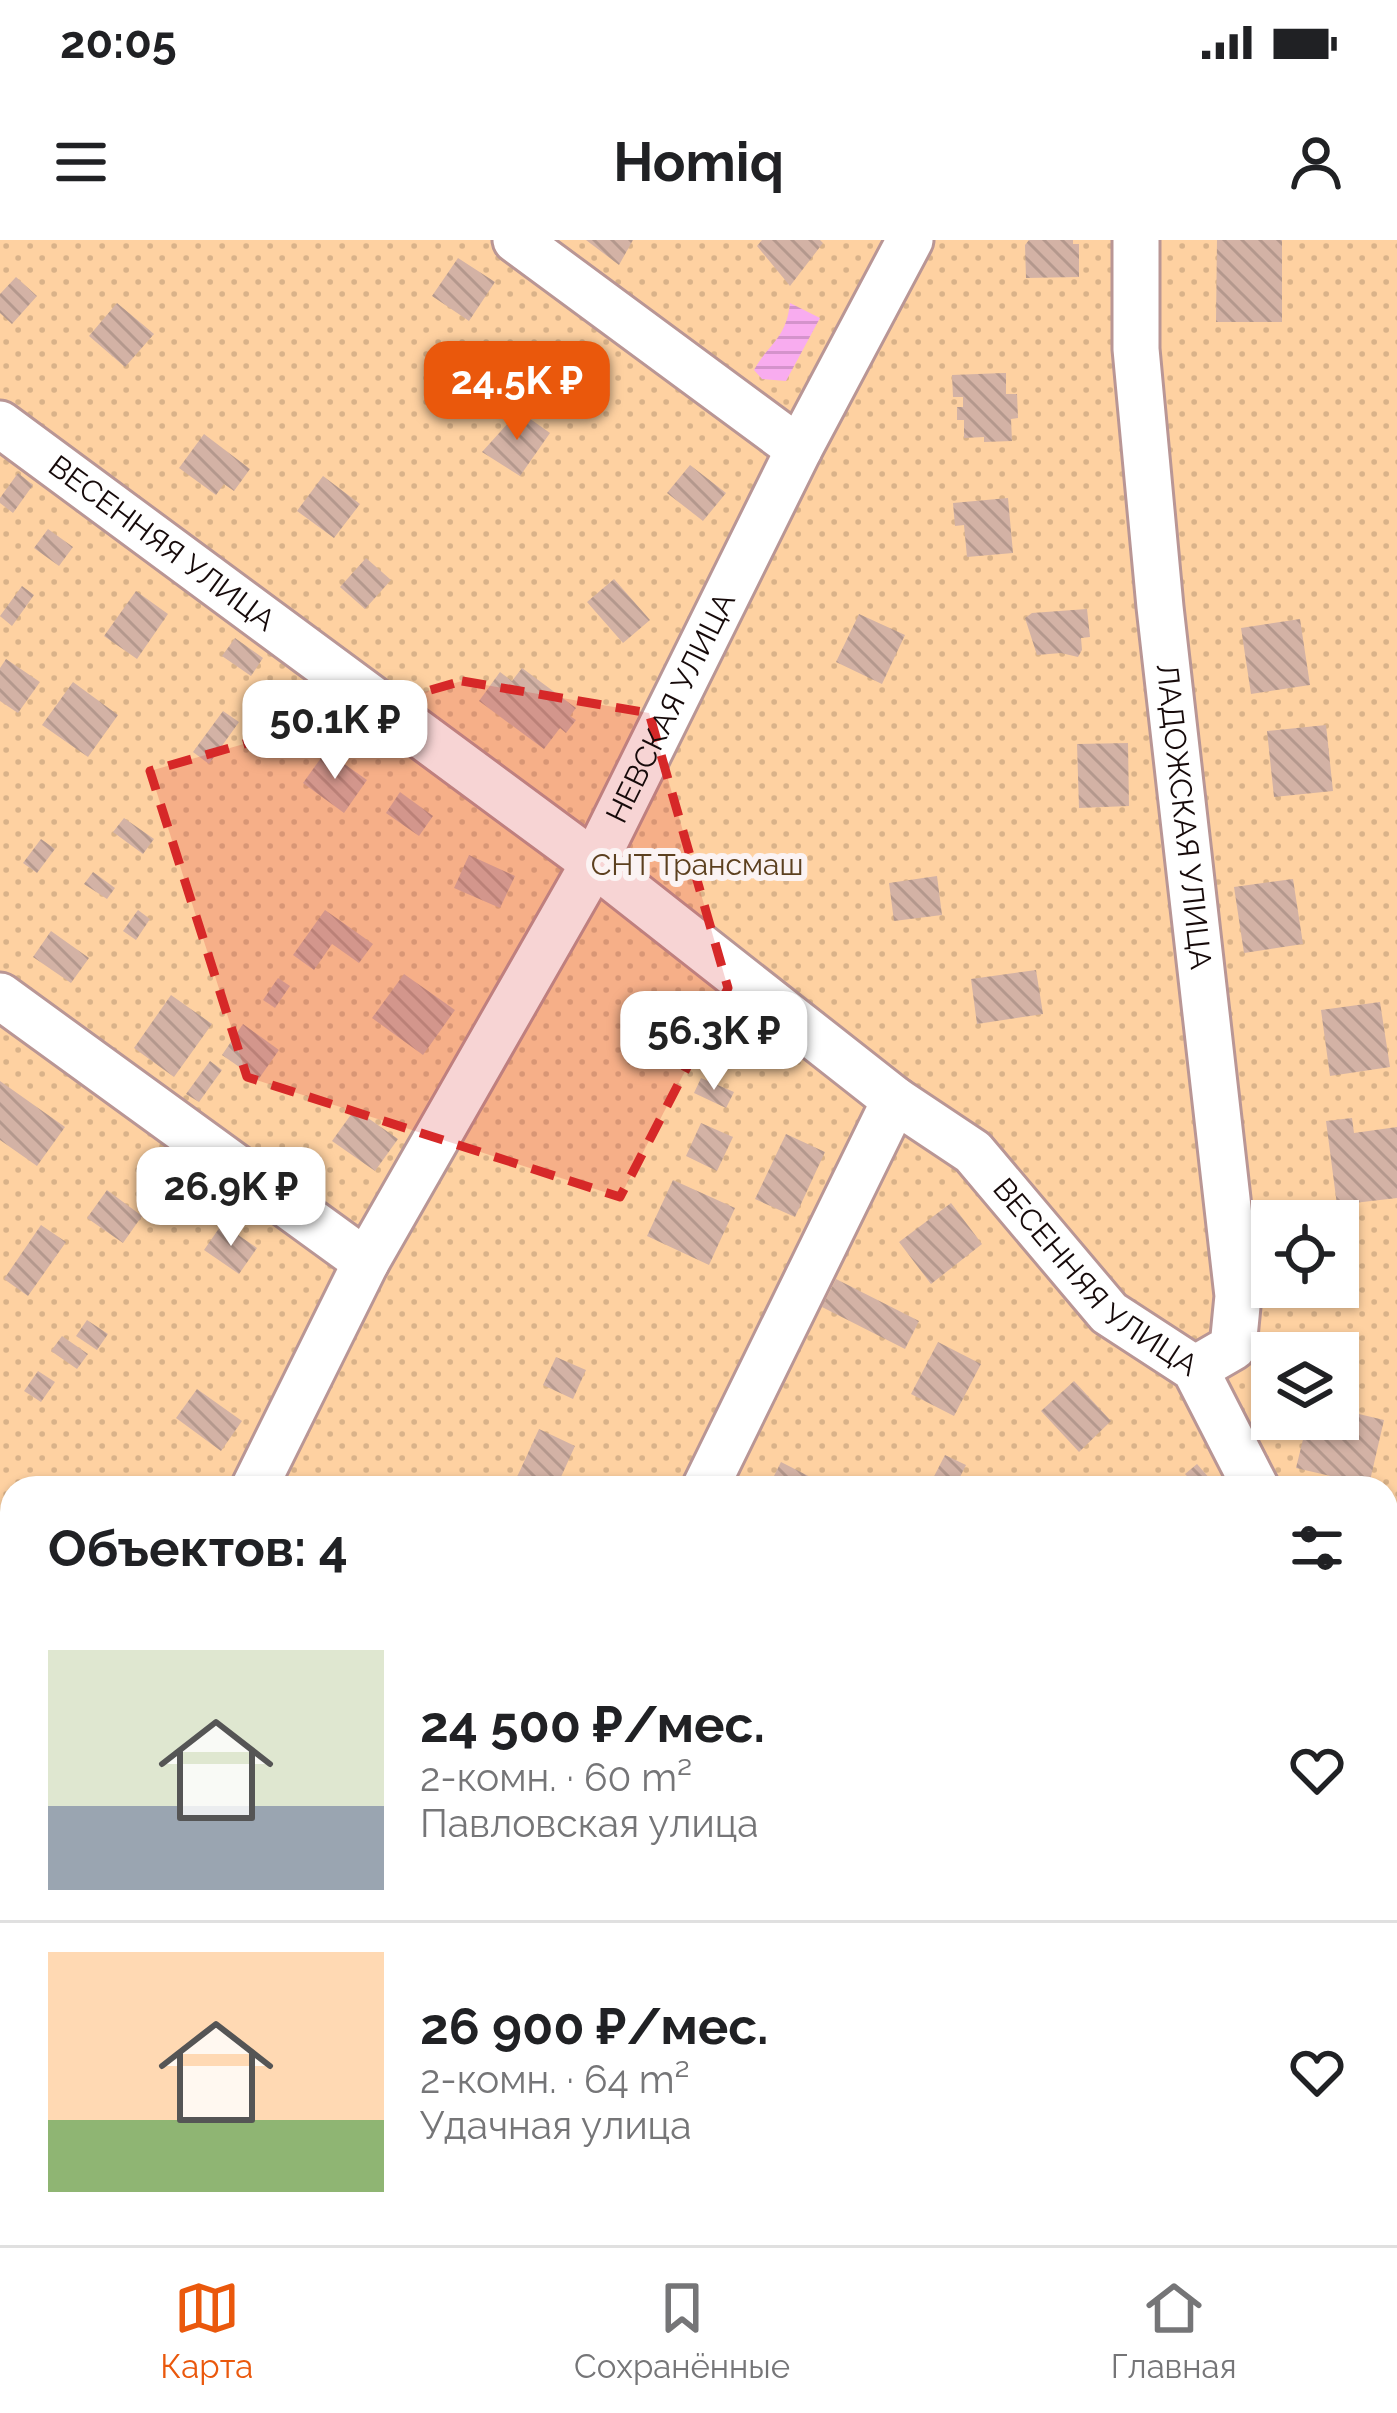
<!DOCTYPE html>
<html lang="ru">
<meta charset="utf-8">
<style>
:root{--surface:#fff;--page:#f2f2f2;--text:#202124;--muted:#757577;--line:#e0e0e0;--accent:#ea580c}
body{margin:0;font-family:Raleway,sans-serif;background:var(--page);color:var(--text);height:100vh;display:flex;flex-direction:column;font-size:45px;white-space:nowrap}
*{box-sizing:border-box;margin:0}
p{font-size:39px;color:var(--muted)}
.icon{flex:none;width:66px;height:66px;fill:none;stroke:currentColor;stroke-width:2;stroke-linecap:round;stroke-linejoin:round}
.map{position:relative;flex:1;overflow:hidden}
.details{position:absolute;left:0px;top:1236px;width:1398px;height:771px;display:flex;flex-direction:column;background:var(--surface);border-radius:36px 36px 0 0;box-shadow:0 3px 9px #0004}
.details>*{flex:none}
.controls{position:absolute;left:1251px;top:960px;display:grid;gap:24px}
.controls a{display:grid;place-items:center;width:108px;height:108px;border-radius:0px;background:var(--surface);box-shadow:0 3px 9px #0004;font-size:60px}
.price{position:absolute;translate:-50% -102px;padding:0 27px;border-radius:24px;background:#fff;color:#222;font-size:39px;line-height:78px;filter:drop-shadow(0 3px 6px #0008)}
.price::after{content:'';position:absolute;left:50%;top:72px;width:36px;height:27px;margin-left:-18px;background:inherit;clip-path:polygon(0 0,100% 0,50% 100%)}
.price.active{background:var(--accent);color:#fff}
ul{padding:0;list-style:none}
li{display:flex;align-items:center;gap:36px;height:300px;padding:0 48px}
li+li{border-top:3px solid var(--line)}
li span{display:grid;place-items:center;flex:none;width:336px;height:240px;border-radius:0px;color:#555}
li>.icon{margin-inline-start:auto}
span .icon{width:144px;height:144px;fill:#fffc;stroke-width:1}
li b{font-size:51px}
h2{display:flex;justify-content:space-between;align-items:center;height:144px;padding:0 48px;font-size:51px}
.status{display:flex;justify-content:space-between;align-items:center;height:84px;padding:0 60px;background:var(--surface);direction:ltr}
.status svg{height:33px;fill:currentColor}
header{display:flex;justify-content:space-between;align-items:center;height:156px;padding:0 48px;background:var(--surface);font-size:54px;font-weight:700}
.tab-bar{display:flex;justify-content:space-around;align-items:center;height:168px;border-top:3px solid var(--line);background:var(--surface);font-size:33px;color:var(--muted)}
.tab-bar a{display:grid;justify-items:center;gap:6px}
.tab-bar .active{color:var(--accent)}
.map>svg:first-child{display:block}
.park{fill:url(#park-dots);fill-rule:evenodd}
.water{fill:url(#water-rules)}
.building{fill:url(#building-back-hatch)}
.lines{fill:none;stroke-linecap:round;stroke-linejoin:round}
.minor-casing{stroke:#b99695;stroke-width:51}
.minor{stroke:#fff;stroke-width:45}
.marked{fill:#d62828;fill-opacity:0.2;stroke:#d62828;stroke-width:9;stroke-dasharray:24 15;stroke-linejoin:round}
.labels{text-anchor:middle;stroke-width:12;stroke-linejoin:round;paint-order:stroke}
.street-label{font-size:30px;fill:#160a0a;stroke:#fbf3f3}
.park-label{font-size:30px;fill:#5c401f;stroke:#fbf3f3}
</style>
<div class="status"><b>20:05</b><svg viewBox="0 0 49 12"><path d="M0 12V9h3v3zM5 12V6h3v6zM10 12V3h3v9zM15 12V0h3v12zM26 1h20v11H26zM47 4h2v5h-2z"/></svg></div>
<header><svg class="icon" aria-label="menu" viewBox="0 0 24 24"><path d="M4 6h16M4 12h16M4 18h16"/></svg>Homiq<svg class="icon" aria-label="person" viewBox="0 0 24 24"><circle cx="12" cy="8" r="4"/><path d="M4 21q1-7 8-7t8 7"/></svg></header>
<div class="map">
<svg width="1397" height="2005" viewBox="0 0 1397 2005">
<defs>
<pattern id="park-dots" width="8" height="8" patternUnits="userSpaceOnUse" patternTransform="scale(3)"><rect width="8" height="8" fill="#fed1a1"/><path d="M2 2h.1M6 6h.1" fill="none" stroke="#d9b289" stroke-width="1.8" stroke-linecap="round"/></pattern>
<pattern id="water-rules" width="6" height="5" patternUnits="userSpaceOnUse" patternTransform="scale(3)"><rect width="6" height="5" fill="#f8acef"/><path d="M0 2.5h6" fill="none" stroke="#d493cc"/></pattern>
<pattern id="building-back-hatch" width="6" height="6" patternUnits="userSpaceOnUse" patternTransform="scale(3)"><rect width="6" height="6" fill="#d3b2a5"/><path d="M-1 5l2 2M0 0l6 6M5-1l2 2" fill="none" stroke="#b4988d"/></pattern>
</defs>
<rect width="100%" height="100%" fill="#fee0df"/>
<!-- park -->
<path class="park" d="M0 0H1397V1996L1390 2005H0ZM1272 981H1338V1047H1272ZM1272 1113H1338V1179H1272ZM12 1248H1386V1995H12Z"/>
<!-- water -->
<path class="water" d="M790 63 820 78 786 141 762 139 754 130C770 102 786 99 790 63Z"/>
<!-- building -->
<path class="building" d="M586 0H633L619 25Z
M762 0H820L823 3 790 46 757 6Z
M1029 0H1073V4H1079V37L1026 38 1025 5Z
M1217 0H1282V82H1216Z
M458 18 495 42 469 81 432 56Z
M16 37 37 56 12 84 0 73V54Z
M117 63 154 94 125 127 89 96Z
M1003 133H1006V154H1017L1018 178 1011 179 1012 201 984 202V197L964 198V180H957V167H963V157H953L952 135Z
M519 171 550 193 520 236 482 212Z
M204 194 250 229 234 251 224 244 216 255 179 228Z
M690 225 726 253 703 281 667 253Z
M18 233 33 245 13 273 0 263V258Z
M323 236 360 264 334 298 297 271Z
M1008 258 1013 313 967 317 964 285 955 286 953 263Z
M48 289 73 307 59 326 34 308Z
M366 318 391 340 365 369 340 347Z
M614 339 650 380 623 403 587 362Z
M22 346 34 355 12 386 0 376Z
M136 351 168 374 137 419 104 396Z
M1087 369 1090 397 1081 398 1082 410 1078 417 1061 413 1037 415 1025 378 1032 373Z
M859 374 905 395 882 444 836 422Z
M1300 379 1310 445 1251 454 1241 388Z
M235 398 263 418 251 436 222 416Z
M6 419 40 442 18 473 0 461V428Z
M522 428 576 468 570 476 576 480 566 493 560 488 544 509 479 461 500 432 512 441Z
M73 442 118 475 88 517 42 485Z
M287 454 313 473 291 504 265 486Z
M223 471 239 482 209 524 193 512Z
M1326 485 1333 551 1274 557 1267 491Z
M1128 503 1129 566 1079 568 1077 504Z
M326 511 367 540 344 573 303 543Z
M400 552 433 576 419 596 386 573Z
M124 578 154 599 143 614 113 592Z
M41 599 55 609 37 633 23 623Z
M469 615 515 636 500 668 454 648Z
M93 632 115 648 107 659 84 644Z
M937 636 942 675 894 681 889 643Z
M1293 639 1303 704 1244 713 1234 647Z
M138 670 150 679 136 700 123 691Z
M325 670 373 704 359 723 332 704 314 730 293 715Z
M51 691 89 718 71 743 33 717Z
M1036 730 1043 774 977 784 971 739Z
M404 734 455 770 423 815 372 778Z
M278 738 290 746 275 768 263 760Z
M171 755 212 784 174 837 134 808Z
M1380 762 1390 827 1330 836 1321 770Z
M243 784 279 810 258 840 222 815Z
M210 821 222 830 199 862 186 854Z
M701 838 734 852 726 868 694 853Z
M0 841 65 887 37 926 0 900Z
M355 869 398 899 375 931 332 901Z
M1352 878 1354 893 1397 887V958L1337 965 1326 881Z
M701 883 733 897 717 931 686 916Z
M786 894 825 912 795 977 755 959Z
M673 940 735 968 709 1025 647 996Z
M107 950 142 976 123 1003 87 978Z
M951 963 982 1004 931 1044 899 1002Z
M222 984 257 1008 239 1034 204 1010Z
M41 985 66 1002 28 1056 4 1039Z
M836 1039 919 1081 905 1109 822 1067Z
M87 1080 108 1094 97 1110 76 1096Z
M62 1096 88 1114 77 1129 51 1111Z
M938 1102 981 1124 954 1176 911 1154Z
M556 1117 586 1130 573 1159 543 1145Z
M38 1131 55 1142 41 1162 24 1151Z
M1074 1141 1111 1181 1079 1212 1041 1171Z
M197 1149 242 1181 221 1211 176 1178Z
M1338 1169 1384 1180 1369 1245 1296 1228 1308 1179H1338Z
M539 1189 575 1206 556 1248H543L517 1237Z
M945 1215 966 1225 957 1243 967 1248H928Z
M781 1222 822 1243 820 1248H768Z
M1197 1224 1218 1248H1198L1185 1234Z
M0 1397 12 1405V1432L8 1438 0 1433Z
M0 1548 12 1556V1582L0 1599Z
M1386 1809 1397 1816V1875L1386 1892Z
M0 1854 12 1862V1894L0 1911Z
M119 1995H154L162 2000 158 2005H112Z"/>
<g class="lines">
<defs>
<g id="minor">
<path d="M516 0 799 209"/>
<path id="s1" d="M1136 0V109L1160 367 1238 1056 1233 1107 1195 1129"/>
<path id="s2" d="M0 184 594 623 895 860 973 912 1109 1073 1195 1129 1256 1248"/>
<path d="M0 756 366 1022"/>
<path id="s3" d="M254 1248 366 1022 594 623 799 209 910 0"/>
<path d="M705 1248 895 860"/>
<path d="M0 1322 12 1331"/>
<path d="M1386 1412 1397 1425"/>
<path d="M0 1742 12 1725"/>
<path d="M1386 1986 1397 1972"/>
<path d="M355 1995 361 2005"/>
<path d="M981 1995 1001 2005"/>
<path d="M907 2005 912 1995"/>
</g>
</defs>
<!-- minor casing -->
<use href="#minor" class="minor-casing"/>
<!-- minor -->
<use href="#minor" class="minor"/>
</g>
<!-- marked area -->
<path class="marked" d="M462 441 649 473 728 748 620 957 247 837 150 531Z"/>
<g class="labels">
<!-- street labels -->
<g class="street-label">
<text dy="10" stroke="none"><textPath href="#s2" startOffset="201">ВЕСЕННЯЯ УЛИЦА</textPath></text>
<text dy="10" stroke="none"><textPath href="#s3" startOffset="885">НЕВСКАЯ УЛИЦА</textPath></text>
<text dy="10" stroke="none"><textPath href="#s1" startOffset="579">ЛАДОЖСКАЯ УЛИЦА</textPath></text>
<text dy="10" stroke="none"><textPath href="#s2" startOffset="1392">ВЕСЕННЯЯ УЛИЦА</textPath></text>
</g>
<!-- park labels -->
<g class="park-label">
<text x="697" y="635">СНТ Трансмаш</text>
</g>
</g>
</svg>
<div class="controls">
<a><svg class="icon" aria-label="locate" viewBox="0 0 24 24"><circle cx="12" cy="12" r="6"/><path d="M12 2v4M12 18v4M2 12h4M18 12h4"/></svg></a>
<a><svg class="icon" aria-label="layers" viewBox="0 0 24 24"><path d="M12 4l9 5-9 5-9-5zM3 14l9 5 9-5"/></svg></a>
</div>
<b class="price active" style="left:517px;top:203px">24.5K ₽</b>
<b class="price" style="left:335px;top:542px">50.1K ₽</b>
<b class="price" style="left:714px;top:853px">56.3K ₽</b>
<b class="price" style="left:231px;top:1009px">26.9K ₽</b>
<section class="details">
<h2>Объектов: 4<svg class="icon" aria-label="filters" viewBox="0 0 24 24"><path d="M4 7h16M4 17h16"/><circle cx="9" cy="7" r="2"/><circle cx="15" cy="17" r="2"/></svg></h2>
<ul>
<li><span style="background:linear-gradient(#dfe7d0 65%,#9aa5b1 0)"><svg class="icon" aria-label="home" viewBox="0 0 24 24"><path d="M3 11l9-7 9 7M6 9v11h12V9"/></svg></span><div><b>24 500 ₽/мес.</b><p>2-комн. · 60 m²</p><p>Павловская улица</p></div><svg class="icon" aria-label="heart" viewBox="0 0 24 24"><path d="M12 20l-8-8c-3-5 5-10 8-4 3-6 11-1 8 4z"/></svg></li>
<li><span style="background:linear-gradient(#ffd9b3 70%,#8fb573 0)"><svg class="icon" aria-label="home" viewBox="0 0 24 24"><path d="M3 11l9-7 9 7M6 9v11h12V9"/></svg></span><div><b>26 900 ₽/мес.</b><p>2-комн. · 64 m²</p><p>Удачная улица</p></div><svg class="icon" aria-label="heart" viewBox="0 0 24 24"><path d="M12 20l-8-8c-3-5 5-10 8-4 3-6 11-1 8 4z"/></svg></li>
</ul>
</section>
</div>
<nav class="tab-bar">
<a class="active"><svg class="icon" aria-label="map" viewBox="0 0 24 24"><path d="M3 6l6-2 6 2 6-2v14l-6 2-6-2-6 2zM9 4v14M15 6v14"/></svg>Карта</a>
<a><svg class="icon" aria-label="saved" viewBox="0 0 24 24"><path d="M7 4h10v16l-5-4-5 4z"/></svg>Сохранённые</a>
<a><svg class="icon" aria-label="home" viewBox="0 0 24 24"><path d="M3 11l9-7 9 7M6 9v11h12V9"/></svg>Главная</a>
</nav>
